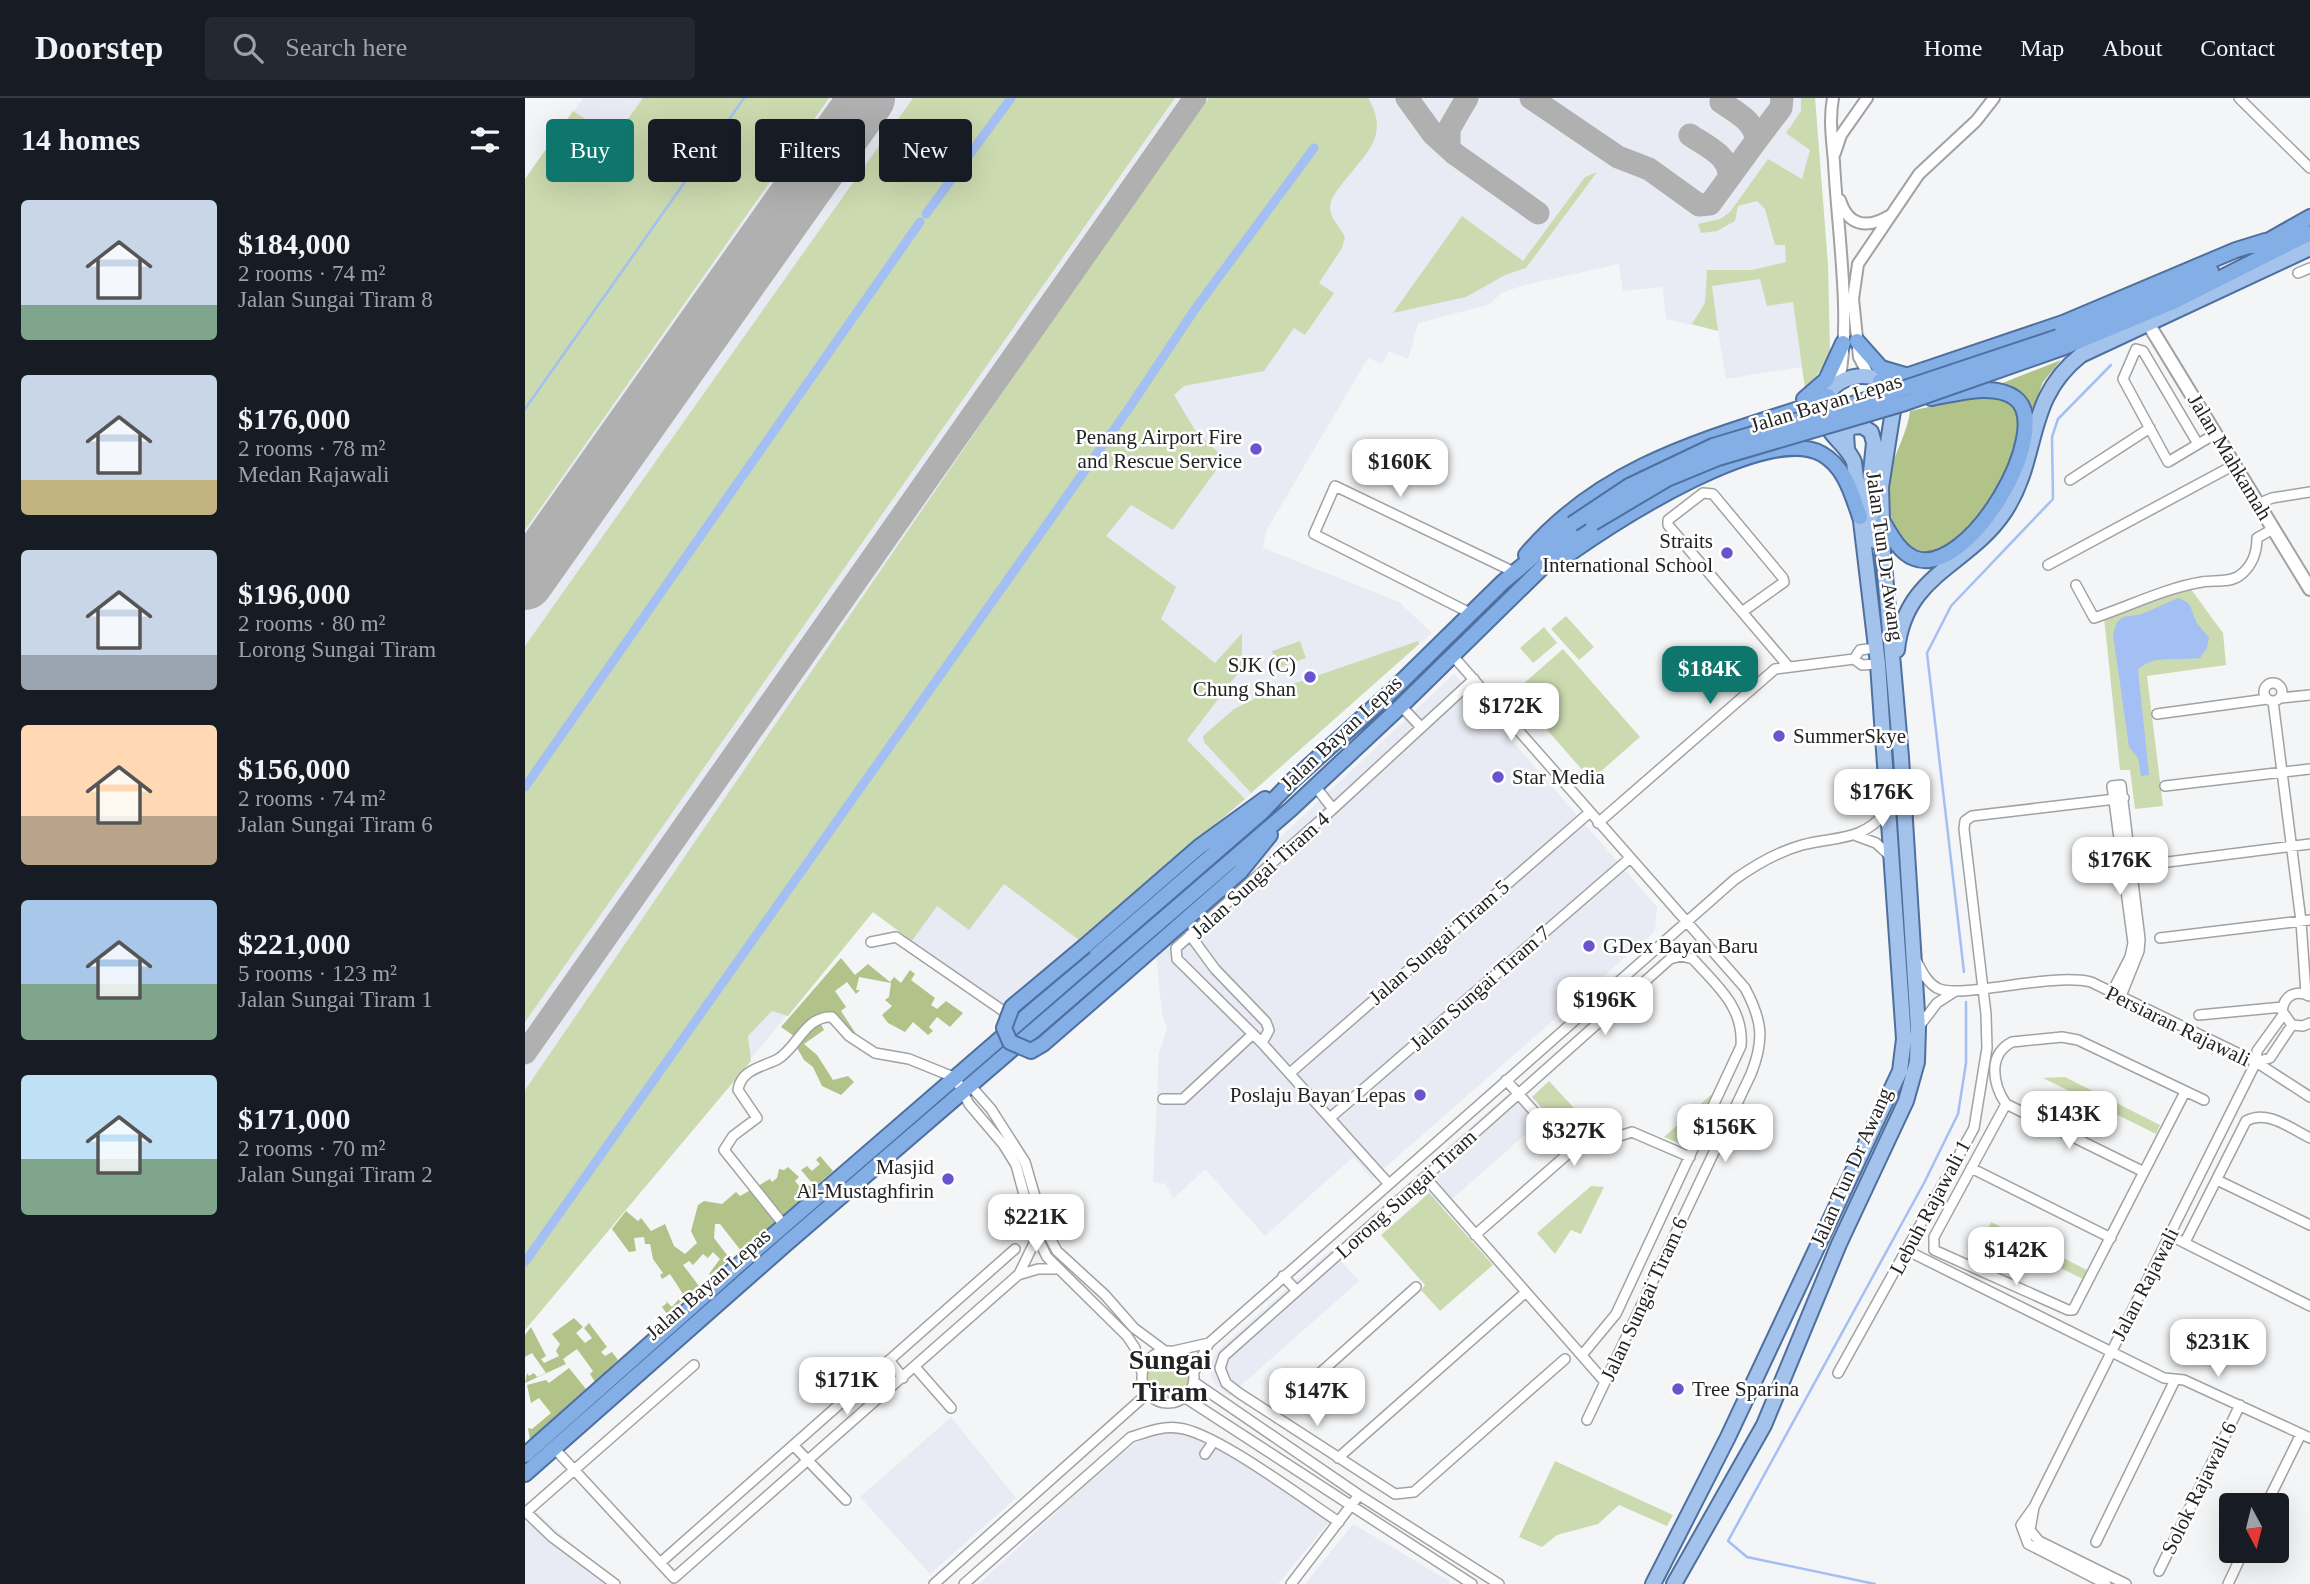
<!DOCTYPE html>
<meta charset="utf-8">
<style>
:root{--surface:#171b24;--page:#242831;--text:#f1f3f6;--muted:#9ea1a6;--line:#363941;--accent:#0f766e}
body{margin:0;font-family:Georgia,serif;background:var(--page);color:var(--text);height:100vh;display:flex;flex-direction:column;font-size:26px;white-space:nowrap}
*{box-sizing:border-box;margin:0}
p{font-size:23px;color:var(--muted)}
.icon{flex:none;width:38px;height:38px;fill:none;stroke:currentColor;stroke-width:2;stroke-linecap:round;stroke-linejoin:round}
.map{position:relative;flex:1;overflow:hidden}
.side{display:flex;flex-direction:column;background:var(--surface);width:525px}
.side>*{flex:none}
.top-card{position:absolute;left:21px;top:21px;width:665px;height:63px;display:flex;gap:14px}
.needle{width:46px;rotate:173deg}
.controls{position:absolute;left:1694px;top:1395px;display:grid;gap:14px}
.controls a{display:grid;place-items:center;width:70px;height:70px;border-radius:7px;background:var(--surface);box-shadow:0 7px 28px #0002;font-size:35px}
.price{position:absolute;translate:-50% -60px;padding:0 16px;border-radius:14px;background:#fff;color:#222;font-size:23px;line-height:46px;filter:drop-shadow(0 2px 4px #0008)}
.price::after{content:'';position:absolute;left:50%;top:42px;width:21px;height:16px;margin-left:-10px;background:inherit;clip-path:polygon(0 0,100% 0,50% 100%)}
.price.selected{background:var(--accent);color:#fff}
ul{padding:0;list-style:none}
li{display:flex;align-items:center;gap:21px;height:175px;padding:0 21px}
li span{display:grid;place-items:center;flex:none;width:196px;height:140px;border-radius:7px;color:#555}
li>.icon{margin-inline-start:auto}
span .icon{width:84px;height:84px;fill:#fffc;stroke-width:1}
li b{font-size:30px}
h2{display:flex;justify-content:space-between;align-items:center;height:84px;padding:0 21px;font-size:30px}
.tag{padding:0 24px;border-radius:7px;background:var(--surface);box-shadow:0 7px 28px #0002;font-size:24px;line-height:63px}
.tag.selected{background:var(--accent);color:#fff}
header{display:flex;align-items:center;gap:42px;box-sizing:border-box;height:98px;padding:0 35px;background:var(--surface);border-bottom:2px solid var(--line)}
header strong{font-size:33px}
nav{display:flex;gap:38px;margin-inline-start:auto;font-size:24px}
.search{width:490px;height:63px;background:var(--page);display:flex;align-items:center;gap:18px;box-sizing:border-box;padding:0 24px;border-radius:7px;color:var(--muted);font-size:26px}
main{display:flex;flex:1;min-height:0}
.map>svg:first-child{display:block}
.built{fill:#e8ebf3}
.green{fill:#ccdaaf}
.forest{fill:#b1c388}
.water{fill:#a3bff4}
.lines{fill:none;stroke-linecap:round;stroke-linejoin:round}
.stream{stroke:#a3bff4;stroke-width:2.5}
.canal{stroke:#a3bff4;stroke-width:9}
.taxiway{stroke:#b0b0b1;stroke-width:23}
.runway{stroke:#b0b0b1;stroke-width:56}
.minor-casing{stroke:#a1a2a3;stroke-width:12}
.tertiary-casing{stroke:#a1a2a3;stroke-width:14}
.secondary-casing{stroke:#a1a2a3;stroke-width:16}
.primary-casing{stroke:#4e709e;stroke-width:18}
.trunk-casing{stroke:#4e709e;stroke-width:18}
.minor{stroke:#fff;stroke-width:9}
.tertiary{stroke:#fff;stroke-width:10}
.secondary{stroke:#fff;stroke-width:12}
.primary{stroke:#a3c2ec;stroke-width:14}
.trunk{stroke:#84aee6;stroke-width:14}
.trunk-bridge-casing{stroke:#4e709e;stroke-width:18;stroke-linecap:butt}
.trunk-bridge{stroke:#84aee6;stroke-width:14}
.poi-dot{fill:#6954cd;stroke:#fff;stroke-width:2.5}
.labels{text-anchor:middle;stroke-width:5;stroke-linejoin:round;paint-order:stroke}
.street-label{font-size:21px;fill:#232323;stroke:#fff}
.poi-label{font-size:21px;fill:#232323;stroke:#fff;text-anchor:end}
.district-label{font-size:28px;font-weight:bold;fill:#232323;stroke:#fff}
</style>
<header>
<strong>Doorstep</strong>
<div class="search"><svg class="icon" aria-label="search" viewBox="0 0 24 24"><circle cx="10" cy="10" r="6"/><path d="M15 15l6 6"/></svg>Search here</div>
<nav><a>Home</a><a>Map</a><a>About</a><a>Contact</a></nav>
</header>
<main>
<section class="side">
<h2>14 homes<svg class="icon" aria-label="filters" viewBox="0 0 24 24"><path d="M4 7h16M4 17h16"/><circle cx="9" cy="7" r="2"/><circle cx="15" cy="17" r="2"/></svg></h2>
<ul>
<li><span style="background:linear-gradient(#c9d6e8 75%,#7fa58c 0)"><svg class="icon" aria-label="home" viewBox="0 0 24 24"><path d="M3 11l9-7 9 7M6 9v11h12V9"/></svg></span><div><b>$184,000</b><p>2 rooms · 74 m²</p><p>Jalan Sungai Tiram 8</p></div></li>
<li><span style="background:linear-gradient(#c9d6e8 75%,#c2b280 0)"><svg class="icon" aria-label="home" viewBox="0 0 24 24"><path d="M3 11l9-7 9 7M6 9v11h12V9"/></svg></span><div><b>$176,000</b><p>2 rooms · 78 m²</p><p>Medan Rajawali</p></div></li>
<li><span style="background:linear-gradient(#c9d6e8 75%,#9aa5b1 0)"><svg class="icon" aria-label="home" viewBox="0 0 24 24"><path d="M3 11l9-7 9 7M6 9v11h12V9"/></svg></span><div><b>$196,000</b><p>2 rooms · 80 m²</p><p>Lorong Sungai Tiram</p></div></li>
<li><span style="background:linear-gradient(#ffd9b3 65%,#b9a48a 0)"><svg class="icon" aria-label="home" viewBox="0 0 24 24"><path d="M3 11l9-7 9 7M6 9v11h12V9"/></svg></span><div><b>$156,000</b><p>2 rooms · 74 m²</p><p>Jalan Sungai Tiram 6</p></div></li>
<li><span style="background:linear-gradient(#a9c7e8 60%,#7fa58c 0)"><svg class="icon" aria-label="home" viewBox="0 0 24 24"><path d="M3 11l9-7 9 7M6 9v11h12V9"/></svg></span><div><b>$221,000</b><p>5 rooms · 123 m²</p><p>Jalan Sungai Tiram 1</p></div></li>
<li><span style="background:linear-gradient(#bfe0f5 60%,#7fa58c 0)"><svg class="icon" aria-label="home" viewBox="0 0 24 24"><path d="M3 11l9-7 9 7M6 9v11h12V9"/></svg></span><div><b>$171,000</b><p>2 rooms · 70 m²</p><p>Jalan Sungai Tiram 2</p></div></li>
</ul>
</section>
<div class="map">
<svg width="1785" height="1486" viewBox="0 0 1785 1486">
<rect width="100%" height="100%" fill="#f4f5f6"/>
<!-- built -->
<path class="built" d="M58 0H1290L1303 167 1305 256 1280 290 1276 269 1201 281 1193 233 1141 221 1138 189 1098 193 1094 166 999 187 977 195 963 207 893 225 883 261 864 253 857 266 843 260 741 433 738 450 874 504 907 535 676 740 600 801 476 911 348 814 0 1232V81Z
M929 576 1132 809 1130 833 847 1081 828 1059 740 1138 680 1071 648 1101 641 1086 628 1084 634 955 642 930 637 915 631 856Z
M992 988 1020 1019 917 1110 889 1079Z
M806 1152 834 1183 704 1298 693 1289 687 1282 685 1269 691 1254Z
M426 1319 491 1400 405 1476 335 1399Z
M642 1334 666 1337 692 1349 805 1423 753 1486H454L586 1363 620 1339Z
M0 1403 75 1472 91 1486H0Z
M828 1426 924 1483V1486H780Z"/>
<!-- green -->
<path class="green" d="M118 0H304L0 432V81L48 13 89 40Z
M388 0H650L0 924V548Z
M684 0H843C866 38 840 56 817 86 812 93 805 100 805 110 805 120 815 129 820 139L817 150 794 185 809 195 780 237 769 230 739 273 659 288 649 297 671 334 694 355V368L648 432 606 407 581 438 651 489 636 521 690 565 717 535V570L662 642 720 701 554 842 479 786 444 832 412 808 387 843 348 814 263 918 247 913 223 938 226 963 0 1232V992L527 222Z
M1276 0H1290L1303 167 1305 256 1285 289 1280 290 1268 204 1242 208 1235 181 1187 188 1193 233 1167 226 1180 205 1182 172H1227L1261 164 1260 147H1250L1240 111 1232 103 1213 108 1210 123 1192 133 1176 135 1173 126 1195 121 1205 114 1243 61 1277 81 1285 52 1261 35 1276 13Z
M1072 74 1001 170 980 177 941 199 868 215 937 118 998 163 1060 79Z
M1665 490 1698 535 1701 567 1622 578 1638 708 1610 711 1605 672H1595L1579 519Z
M1041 518 1069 549 1054 562 1026 531Z
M1019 529 1032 545 1008 565 995 550Z
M775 543 781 560 753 570 747 553Z
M893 543 894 546 726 695 679 644 678 638 709 611 741 595Z
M1038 551 1115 639 1066 682 989 594Z
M1540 979 1635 1027 1631 1036 1518 980Z
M1024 983 1049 1010 1031 1026 1007 999Z
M1188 995 1167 1042 1154 1045 1139 1039Z
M1066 1088 1079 1089 1056 1136 1046 1132 1030 1156 1012 1135Z
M904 1095 968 1167 915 1213 896 1192 900 1187 856 1137Z
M1466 1124 1562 1172 1558 1181 1462 1134Z
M622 1278a21 21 0 1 1 42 0a21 21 0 1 1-42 0Z
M1030 1363 1148 1417 1142 1428 1094 1407 1073 1426 1032 1437 1017 1449 994 1439Z"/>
<!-- forest -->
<path class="forest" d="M1536 262 1518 284 1508 311 1505 312 1493 293 1475 286Z
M1455 298 1481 301C1485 305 1490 309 1492 313 1512 355 1421 498 1378 440 1371 431 1364 418 1362 406 1357 372 1381 345 1385 313Z
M316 860 330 877 343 866 365 884 369 879 376 885 385 872 390 876 386 882 410 900 406 907 412 911 421 903 438 915 425 929 412 919 404 929 408 933 403 937 388 924 380 934 363 925 357 917 367 908 360 902 364 899 366 885 334 879 331 892H335L331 896 322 884 310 893 321 909 316 913 333 939 323 942 317 938 306 920 296 926 299 932 279 946 292 957 308 982 323 978 329 984 316 997 297 988 288 969 279 962 267 941 269 938 256 929Z
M295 1058 308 1073 217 1154 195 1126H190L189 1140 205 1161 185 1177 184 1176 195 1161 188 1154 183 1160 178 1156 168 1167 164 1163 158 1167 174 1188 142 1216 137 1209 142 1205 140 1202 147 1209 158 1196 145 1176 137 1181 135 1177 138 1175 128 1161 125 1146H120L119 1139 109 1140 111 1153 104 1154 87 1131 101 1113 113 1123 116 1120 126 1133 140 1126 149 1148 160 1156 172 1145 166 1133 173 1107 179 1103 197 1106 211 1094 215 1098 245 1081 247 1084 252 1080 254 1071 259 1072 263 1069 274 1079 270 1083 275 1089 279 1086 282 1089 287 1085 276 1072 282 1068 287 1073 295 1066 291 1062Z
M49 1220 58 1229 51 1235 60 1245 67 1240 59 1230 64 1225 82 1249 76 1254 80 1258 87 1254 93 1262 70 1284 65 1276 68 1273 52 1251 38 1261 41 1266 0 1285 2 1275 4 1278 9 1275 12 1279 21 1275 7 1255 0 1259V1237L6 1229 21 1258 16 1261 19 1265 34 1258 31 1253 35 1246 27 1236Z
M44 1270 61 1291 5 1342 3 1330 7 1331 26 1315 14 1300 6 1305 2 1287 21 1282 24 1285Z"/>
<!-- water -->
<path class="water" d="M1653 500C1667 505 1665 508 1670 521 1672 527 1680 534 1684 540L1682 550 1675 560C1653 563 1626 556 1613 572L1624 677 1616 678 1613 660 1604 649 1588 536 1592 524 1598 519 1617 516Z"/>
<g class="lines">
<!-- stream -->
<path class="stream" d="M0 311 219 0
M1439 874 1402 555 1426 508 1528 401 1527 339 1533 321 1586 267
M1350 1486 1222 1459 1203 1443 1399 1085 1433 1016 1441 965V904"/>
<!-- canal -->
<path class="canal" d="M401 116 486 0
M0 689 395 124
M0 1164 602 313 670 211 789 50"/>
<!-- taxiway -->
<path class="taxiway" d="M882 0 908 36 930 56 1013 115
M1006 0 1093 59 1124 71 1174 107 1185 106 1204 80
M1165 37C1181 48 1206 58 1204 80L1231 43C1231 23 1210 14 1196 4
M1231 43 1256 10 1257 0
M924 49V31L942 0
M0 955 670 0"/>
<!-- runway -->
<path class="runway" d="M0 484 342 0"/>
<defs>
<path id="minor" d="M1714 0 1785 70
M1773 175 1785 170
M1673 346 1618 253 1611 251 1598 281 1643 364 1690 336
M1545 382 1625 330
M1733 406 1747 400 1785 394
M1523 467 1709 367
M1551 487 1569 520C1605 508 1640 490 1677 484 1689 482 1704 485 1714 478 1727 469 1732 454 1732 440L1748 431
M1217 514 1259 484 1258 480 1188 396 1178 395 1143 422V427L1263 568
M945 515 789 436 810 388 987 473
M928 558 1220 890C1237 922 1240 941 1226 976L1062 1322
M1329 561 1335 552 1351 550
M1739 594a9 9 0 1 1 18 0a9 9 0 1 1-18 0Z
M1755 600 1785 597
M1748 603 1776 823 1781 896
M876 608 895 628
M1632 616 1742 601
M790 688 808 711
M1640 688 1785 671
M1073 725 1250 571 1329 561 1337 567 1353 566
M1332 738 1351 745 1364 757
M1627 766 1785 746
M665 837 690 871 741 924 744 932 737 945
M1635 840 1785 822
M346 844 371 839 487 919
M1392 864C1397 874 1402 884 1412 890 1434 902 1526 874 1566 884L1731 964 1785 999
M1587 894 1605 859 1608 845 1587 688 1596 687 1615 841 1614 853 1596 898
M1784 898C1770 891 1759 898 1757 913L1767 927 1778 928 1785 925
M1674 917 1758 909
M1393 930 1412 905 1429 894
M1731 964 1745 960 1767 927
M765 975 1064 715
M431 981 444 1006 478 1046 491 1067 509 1133 522 1159 602 1238 610 1250 617 1275
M981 982 1045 1054
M444 986 466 1011 500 1064 519 1129 532 1153 580 1197 609 1230 640 1253
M1660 994 1548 1212H1543L1409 1152V1139L1481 1006C1468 987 1462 957 1487 944L1537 939 1553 942 1679 1002
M638 1001H658L728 936
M1481 1006 1619 1074
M805 1020 1104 761
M1446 1070 1586 1140
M900 1079 1080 1284
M1692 1082 1785 1127
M863 1085 737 945 652 861 651 850 808 711 949 581
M259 1127 199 1052 208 1038 232 1020 213 992C216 971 238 969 253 961 272 950 281 917 307 919L324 938 350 955 384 961 431 980
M950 1137 1045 1054 1107 1034 1165 1059
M1644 1137 1785 1208
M1660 1144 1721 1023C1742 1011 1765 1030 1785 1040
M1383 1153 1639 1280 1659 1282 1785 1340
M494 1176 512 1139
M758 1178 772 1193
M617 1279a26 26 0 1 1 52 0a26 26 0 1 1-52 0Z
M649 1253 684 1245
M1040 1261 889 1394 870 1396 714 1295 701 1285 695 1270 699 1258 1145 861 1156 858 1168 861C1192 888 1219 909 1216 948L1091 1216 1057 1257
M364 1262 378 1280
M390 1269 426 1310
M669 1274 684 1245 1209 782C1230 767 1252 754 1277 747 1312 738 1336 744 1361 714
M1313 1275 1449 1030 1462 950 1461 916 1439 731 1440 723 1447 718 1599 700
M669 1284 834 1397 974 1486
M659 1299 947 1486
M748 1317 891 1189
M268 1347 321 1402
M29 1350 149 1480 493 1177 513 1171H533
M680 1356 689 1343
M813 1360 1001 1194
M1741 1407 1776 1336
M1509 1409 1505 1432 1514 1443 1601 1486
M1 1414 27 1439 90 1486
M0 1415 169 1267
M1571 1444 1650 1282
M135 1465 490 1151
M1634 1473 1715 1307
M409 1486 623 1295
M439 1486 606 1339C622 1334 637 1328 653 1330 689 1333 780 1402 814 1424
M766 1486 834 1397
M1581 1486 1503 1446 1496 1427 1509 1409 1731 964 1732 953 1758 917
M1703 1486 1719 1452"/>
<path id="tertiary" d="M1308 0C1304 21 1307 42 1309 64 1312 128 1327 222 1314 283
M1310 55 1316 37 1342 0
M1315 102C1323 128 1342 131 1364 118
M1344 278 1334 259 1328 201 1333 166 1394 76 1451 23 1469 0"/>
<path id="secondary" d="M1624 227 1785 491"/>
<path id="primary" d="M1322 351 1321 336 1325 329 1337 328 1346 334 1349 345 1345 384 1350 443
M1372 552C1380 475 1444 468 1480 413 1516 357 1499 302 1556 257L1785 150
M1128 1486 1203 1339 1375 973 1379 941 1353 566 1329 364C1322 346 1302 338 1299 318 1292 277 1357 262 1370 300L1356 389 1358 454 1376 659 1393 930 1392 964 1381 1003 1314 1146 1239 1327 1149 1486"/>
<path id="trunk" d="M1732 149 1785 119
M1533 239 1686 173
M1332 243 1356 270 1380 277
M1537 250 1648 204 1785 135
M1355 283 1384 277 1538 225 1711 152 1740 143
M1279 301 1301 282 1318 245
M1358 424C1366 437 1374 454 1389 460 1443 482 1531 330 1490 300 1469 284 1430 296 1406 300
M1044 456C1091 423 1241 325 1297 356 1320 369 1327 396 1335 419
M1001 457C1077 367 1182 341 1289 306L1303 298
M560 848 674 749 740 701
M594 880 715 774 745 737
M0 1357 216 1165 736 715 767 683 868 592 977 485 1047 426
M0 1376 262 1145 766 711 876 608 1025 462 1068 425"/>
</defs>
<!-- minor casing -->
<use href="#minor" class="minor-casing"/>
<!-- tertiary casing -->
<use href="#tertiary" class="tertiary-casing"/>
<!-- secondary casing -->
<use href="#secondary" class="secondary-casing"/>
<!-- primary casing -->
<use href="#primary" class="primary-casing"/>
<!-- trunk casing -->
<use href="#trunk" class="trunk-casing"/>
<!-- minor -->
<use href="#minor" class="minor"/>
<!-- tertiary -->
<use href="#tertiary" class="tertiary"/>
<!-- secondary -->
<use href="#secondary" class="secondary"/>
<!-- primary -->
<use href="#primary" class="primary"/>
<!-- trunk -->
<use href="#trunk" class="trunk"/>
<defs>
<path id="trunk-bridge" d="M1068 425 1142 381 1193 360 1380 305 1537 250
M1047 426 1104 388 1188 348 1374 292 1533 239
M560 848 487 909 479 930 485 944 506 953 518 946 594 880"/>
</defs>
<!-- trunk-bridge casing -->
<use href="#trunk-bridge" class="trunk-bridge-casing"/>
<!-- trunk-bridge -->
<use href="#trunk-bridge" class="trunk-bridge"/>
</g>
<!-- markers -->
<g class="poi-dot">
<circle cx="731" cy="351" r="7"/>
<circle cx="1202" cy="455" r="7"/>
<circle cx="785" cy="579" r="7"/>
<circle cx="1254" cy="638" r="7"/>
<circle cx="973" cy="679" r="7"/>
<circle cx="1064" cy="848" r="7"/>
<circle cx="895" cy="997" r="7"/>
<circle cx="423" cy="1081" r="7"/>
<circle cx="1153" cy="1291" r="7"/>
</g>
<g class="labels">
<!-- street labels -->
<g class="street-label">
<text transform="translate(1301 305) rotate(-17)" y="7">Jalan Bayan Lepas</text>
<text transform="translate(1705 359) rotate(59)" y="7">Jalan Mahkamah</text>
<text transform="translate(1360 458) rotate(82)" y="7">Jalan Tun Dr Awang</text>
<text transform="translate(816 635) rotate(-43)" y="7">Jalan Bayan Lepas</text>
<text transform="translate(735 777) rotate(-42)" y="7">Jalan Sungai Tiram 4</text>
<text transform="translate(914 844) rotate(-41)" y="7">Jalan Sungai Tiram 5</text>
<text transform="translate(955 890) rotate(-41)" y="7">Jalan Sungai Tiram 7</text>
<text transform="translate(1653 928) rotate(26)" y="7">Persiaran Rajawali</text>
<text transform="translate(1326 1069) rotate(-66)" y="7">Jalan Tun Dr Awang</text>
<text transform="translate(881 1096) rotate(-42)" y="7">Lorong Sungai Tiram</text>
<text transform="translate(1405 1109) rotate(-62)" y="7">Lebuh Rajawali 1</text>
<text transform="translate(183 1186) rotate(-41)" y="7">Jalan Bayan Lepas</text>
<text transform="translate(1620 1186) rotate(-63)" y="7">Jalan Rajawali</text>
<text transform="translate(1119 1201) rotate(-65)" y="7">Jalan Sungai Tiram 6</text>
<text transform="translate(1674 1390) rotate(-64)" y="7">Solok Rajawali 6</text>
</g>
<!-- poi labels -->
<g class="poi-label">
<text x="717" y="346">Penang Airport Fire<tspan x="717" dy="24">and Rescue Service</tspan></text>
<text x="1188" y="450">Straits<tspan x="1188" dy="24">International School</tspan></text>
<text x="771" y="574">SJK (C)<tspan x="771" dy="24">Chung Shan</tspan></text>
<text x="1268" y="645" text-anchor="start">SummerSkye</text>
<text x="987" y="686" text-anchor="start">Star Media</text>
<text x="1078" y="855" text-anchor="start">GDex Bayan Baru</text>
<text x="881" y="1004">Poslaju Bayan Lepas</text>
<text x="409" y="1076">Masjid<tspan x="409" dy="24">Al-Mustaghfirin</tspan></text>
<text x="1167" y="1298" text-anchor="start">Tree Sparina</text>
</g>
<!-- district labels -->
<g class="district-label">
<text x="645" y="1271">Sungai<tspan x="645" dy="32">Tiram</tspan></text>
</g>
</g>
</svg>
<div class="controls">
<a><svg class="needle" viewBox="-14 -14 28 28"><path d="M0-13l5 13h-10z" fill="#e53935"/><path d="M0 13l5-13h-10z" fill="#9ea1a6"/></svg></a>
</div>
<b class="price" style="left:875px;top:401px">$160K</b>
<b class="price selected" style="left:1185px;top:608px">$184K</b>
<b class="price" style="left:986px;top:645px">$172K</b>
<b class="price" style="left:1357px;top:731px">$176K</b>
<b class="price" style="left:1595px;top:799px">$176K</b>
<b class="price" style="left:1080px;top:939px">$196K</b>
<b class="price" style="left:1544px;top:1053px">$143K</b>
<b class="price" style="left:1200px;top:1066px">$156K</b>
<b class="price" style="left:1049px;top:1070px">$327K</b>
<b class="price" style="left:511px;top:1156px">$221K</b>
<b class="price" style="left:1491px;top:1189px">$142K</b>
<b class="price" style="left:1693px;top:1281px">$231K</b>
<b class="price" style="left:322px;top:1319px">$171K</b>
<b class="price" style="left:792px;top:1330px">$147K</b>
<div class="top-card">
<a class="tag selected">Buy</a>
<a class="tag">Rent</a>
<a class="tag">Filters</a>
<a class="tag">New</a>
</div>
</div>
</main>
